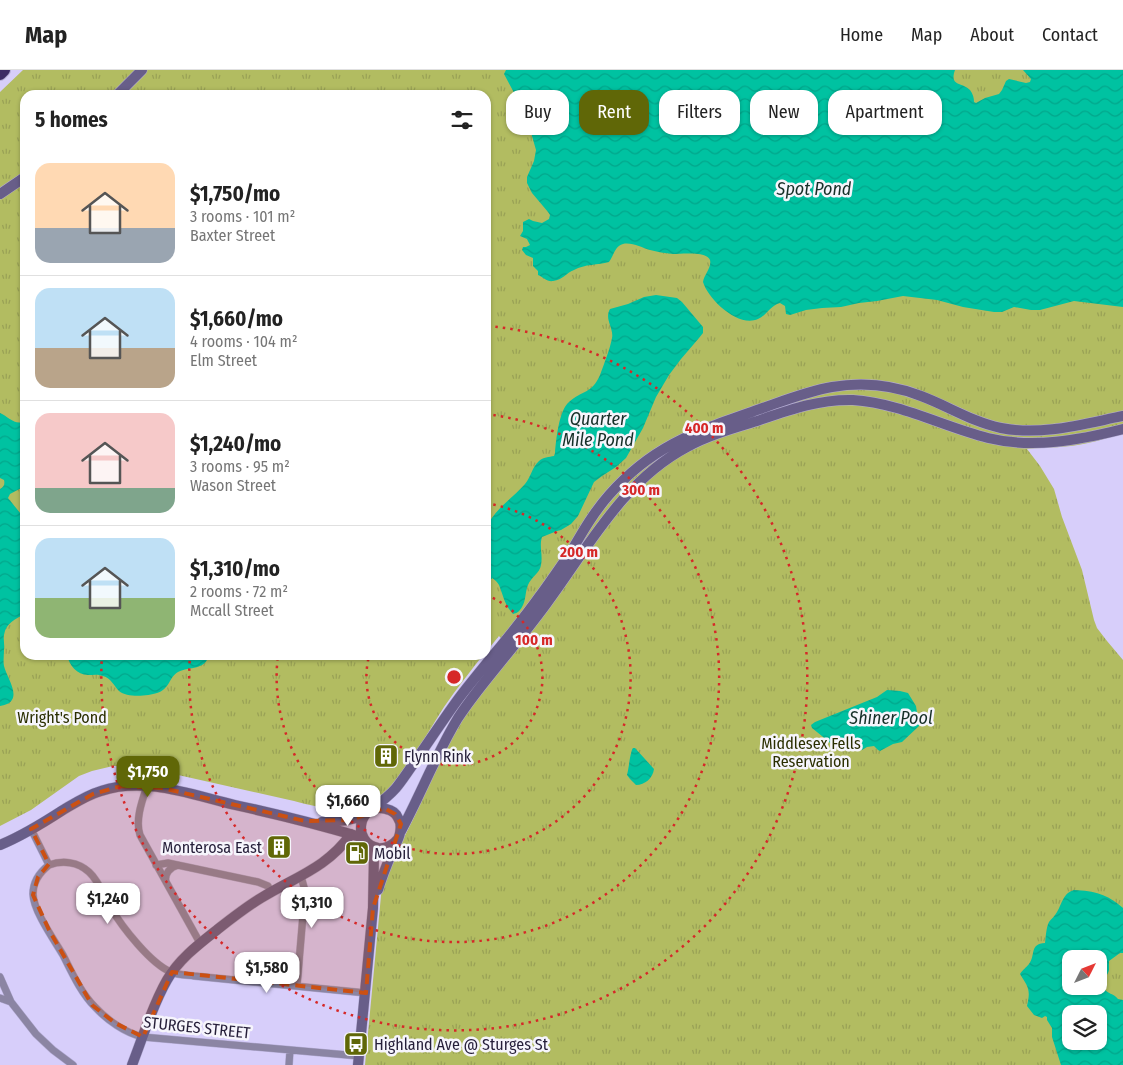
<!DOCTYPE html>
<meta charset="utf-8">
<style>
:root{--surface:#fff;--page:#f6f6f6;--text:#222;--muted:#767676;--line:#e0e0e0;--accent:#606707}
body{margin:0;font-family:"Fira Sans Condensed",sans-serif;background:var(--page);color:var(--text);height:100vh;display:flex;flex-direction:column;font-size:19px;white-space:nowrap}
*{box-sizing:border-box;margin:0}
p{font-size:16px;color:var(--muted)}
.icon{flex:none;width:28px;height:28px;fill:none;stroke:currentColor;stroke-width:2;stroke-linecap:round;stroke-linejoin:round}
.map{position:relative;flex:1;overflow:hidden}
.panel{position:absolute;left:20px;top:20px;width:471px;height:570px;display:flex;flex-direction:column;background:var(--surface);border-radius:15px;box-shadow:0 1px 4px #0004}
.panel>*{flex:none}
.guide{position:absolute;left:506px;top:20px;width:475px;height:45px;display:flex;gap:10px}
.needle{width:32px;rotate:48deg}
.fabs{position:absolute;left:1062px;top:880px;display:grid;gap:10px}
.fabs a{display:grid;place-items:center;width:45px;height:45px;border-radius:10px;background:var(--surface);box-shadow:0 1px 4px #0004;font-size:25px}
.price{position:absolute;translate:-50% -42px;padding:0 11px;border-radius:10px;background:#fff;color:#222;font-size:16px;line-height:32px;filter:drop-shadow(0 1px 2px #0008)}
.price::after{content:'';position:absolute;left:50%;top:30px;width:15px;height:11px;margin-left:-8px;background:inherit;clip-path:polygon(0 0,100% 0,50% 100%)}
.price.active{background:var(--accent);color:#fff}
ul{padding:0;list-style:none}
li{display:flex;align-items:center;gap:15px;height:125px;padding:0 15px}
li+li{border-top:1px solid var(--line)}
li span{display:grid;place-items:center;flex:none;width:140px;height:100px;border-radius:15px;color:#555}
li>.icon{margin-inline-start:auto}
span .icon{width:60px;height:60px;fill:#fffc;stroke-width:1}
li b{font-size:21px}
h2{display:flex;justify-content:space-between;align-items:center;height:60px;padding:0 15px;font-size:21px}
.chip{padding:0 18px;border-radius:15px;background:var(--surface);box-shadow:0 1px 4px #0004;font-size:18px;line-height:45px}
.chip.active{background:var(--accent);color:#fff}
header{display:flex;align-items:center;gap:30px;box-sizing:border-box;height:70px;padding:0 25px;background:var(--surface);border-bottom:1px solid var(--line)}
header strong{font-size:24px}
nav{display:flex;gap:28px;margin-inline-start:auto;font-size:18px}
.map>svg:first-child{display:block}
.park{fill:url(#park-tufts);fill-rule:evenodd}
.water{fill:url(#water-waves);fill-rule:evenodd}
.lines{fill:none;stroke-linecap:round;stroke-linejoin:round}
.stream{stroke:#00c2a1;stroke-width:2}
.street-casing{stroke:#b3abd3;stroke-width:8}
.secondary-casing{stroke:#b3abd3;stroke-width:11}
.highway-casing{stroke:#b3abd3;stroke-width:14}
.street{stroke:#8b85a3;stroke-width:7}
.secondary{stroke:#685e89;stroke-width:10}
.highway{stroke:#3c2a65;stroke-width:12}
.marked{fill:#cb5013;fill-opacity:0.2;stroke:#cb5013;stroke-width:4;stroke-dasharray:10 6;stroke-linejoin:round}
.ring{fill:none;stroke:#d62828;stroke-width:2.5;stroke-dasharray:2.5 5}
.labels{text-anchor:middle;stroke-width:5;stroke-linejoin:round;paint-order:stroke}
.park-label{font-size:16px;fill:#2a2e00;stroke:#f6f5fc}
.poi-label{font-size:16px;fill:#251e39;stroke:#f6f5fc;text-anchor:start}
.street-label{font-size:16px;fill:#251e39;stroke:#f6f5fc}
.water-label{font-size:18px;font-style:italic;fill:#162f28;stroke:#f6f5fc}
.centre{fill:#d62828;stroke:#f6f5fc;stroke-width:2.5}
.ring-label{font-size:15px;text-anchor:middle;font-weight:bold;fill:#d62828;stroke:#f6f5fc;stroke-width:5;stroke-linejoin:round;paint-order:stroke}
</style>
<header>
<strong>Map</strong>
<nav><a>Home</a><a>Map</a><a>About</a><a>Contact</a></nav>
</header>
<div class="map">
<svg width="1123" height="995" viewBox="0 0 1123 995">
<defs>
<pattern id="park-tufts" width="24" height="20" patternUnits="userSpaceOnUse" patternTransform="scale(1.25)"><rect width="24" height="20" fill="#b2bc61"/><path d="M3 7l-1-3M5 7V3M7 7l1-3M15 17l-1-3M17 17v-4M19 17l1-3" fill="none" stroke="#99a155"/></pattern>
<pattern id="water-waves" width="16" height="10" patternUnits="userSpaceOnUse" patternTransform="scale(1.25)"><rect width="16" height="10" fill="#00c2a1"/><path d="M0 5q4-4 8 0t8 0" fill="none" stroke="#02a68b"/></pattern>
</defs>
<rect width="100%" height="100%" fill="#d7cefa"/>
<!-- park -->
<path class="park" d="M23 0H1123V364C1111 366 1100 371 1088 373 1068 378 1047 377 1027 379L1040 396 1054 419 1062 447 1082 500 1094 550 1097 558 1107 571 1123 590V995H365L382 815 385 806 416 743 437 696 458 656 476 630 513 583 499 566 486 582V25H25V585H483C470 602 456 619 444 637 425 666 398 721 366 735 345 743 316 737 294 731L138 696H113L92 701 79 706 31 740 0 756V22ZM1071 889H1099V916H1071ZM1071 944H1099V971H1071Z"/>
<!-- water -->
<path class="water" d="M506 0H955C949 17 963 12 970 20 973 24 974 28 974 32L976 33 985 28 999 24 1002 20 1006 11 1009 9 1026 13 1030 12 1031 9 1023 0H1123V237L1074 231 1040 240H1031L1014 237 1002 242H994L963 237 937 230 903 226 877 231 859 233 841 237 822 238 806 240 790 245 786 244 785 236 780 233C770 236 767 245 758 249 738 258 708 229 703 212 704 205 712 197 710 190 707 181 681 184 673 184 665 183 657 182 650 180 642 178 632 172 623 174 615 176 614 185 609 192 598 195 585 194 574 200 566 203 563 210 553 211 547 212 543 207 538 205V201L533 196V188L526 185 522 180 523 177H526L530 175 527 169 520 166 523 161V152L529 149 533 151 542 153 549 149 550 145 548 142 532 123 527 113V107L534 91 536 80 526 45 504 4Z
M656 225 677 228 682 232 703 257V263L699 268 681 289 669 305 656 327 643 358 626 388 616 397 602 406 594 412 578 446 571 454 561 460 557 461 542 467C539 476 543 485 541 495 540 503 531 507 528 515 525 522 526 531 522 537 519 542 517 543 513 544 505 536 503 525 499 515 496 509 488 507 486 500 484 491 486 469 486 459 493 440 512 429 525 414 531 407 532 397 539 391 543 387 549 387 554 386L555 383C556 370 559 340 569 332 582 320 592 324 600 305 604 294 610 279 612 268 614 258 604 249 610 239L628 234 644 227Z
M0 343C9 347 15 356 25 351V416L10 424 8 428 25 449V544C15 549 6 553 4 565 3 570 5 575 4 580 4 585 3 591 4 596 7 609 26 632 0 636V419C4 417 5 414 4 410L0 408Z
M67 585H209C205 601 190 596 178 602 169 607 170 619 157 623 148 626 127 628 119 621 114 616 111 608 103 606 98 604 93 605 88 605 77 605 69 595 67 585Z
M887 620 900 621 908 623 916 636 919 656 902 672 893 674 880 681 878 680 874 676 867 677 862 680 852 681 845 676 833 675 812 658 811 655 815 652 877 627Z
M633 678H635L654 699C653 708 645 715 636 715L630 709 627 705C629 698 630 682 633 678Z
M1074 820C1095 821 1107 824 1123 838V883H1120L1109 891C1109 894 1109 897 1109 900 1108 906 1099 913 1104 919 1108 924 1113 923 1118 929L1123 930V995H1061L1052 967V958L1047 950V947L1045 946 1042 948 1034 945 1027 936C1031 919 1028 917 1020 904 1023 899 1026 898 1029 894 1036 885 1029 874 1045 873 1046 866 1046 858 1049 852 1051 849 1055 846 1057 842 1062 834 1063 823 1074 820ZM1071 889H1099V916H1071ZM1071 944H1099V971H1071Z"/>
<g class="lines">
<!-- stream -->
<path class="stream" d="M486 513 492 507"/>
<defs>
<path id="street" d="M147 716C142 731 135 750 140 765L200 873
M31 759 49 795C40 802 33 812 33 824 33 840 54 870 63 885 72 903 81 923 95 937 107 950 125 963 143 967L359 986
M49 795C63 790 78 792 89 802 99 811 104 826 111 838 122 857 151 894 171 902 178 905 186 905 194 906L366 923
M156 795 168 793 258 812 268 816 271 822
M166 812C164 804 170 797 178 795
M0 907 11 932
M297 916 305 821 301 806
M0 928 11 932 36 964 53 980 73 995
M289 995 290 980"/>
<path id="secondary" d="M117 25 142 0
M0 124 25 107
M371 740C380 733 389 726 396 718 404 708 411 697 418 687 432 667 445 647 459 628 485 594 514 562 539 527 550 512 561 496 572 480 583 461 594 442 609 425 654 374 698 361 760 339 783 331 808 321 832 317 862 312 893 315 921 326 948 336 972 352 1001 358 1042 366 1083 354 1123 346
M322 752C337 752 351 751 365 745
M401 761C421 724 436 684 458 648 469 631 482 615 495 599 513 577 531 555 547 533 589 476 623 411 687 377 709 365 734 358 757 351 789 340 819 329 853 330 900 333 944 357 988 368 1033 379 1079 370 1123 359
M0 775C22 766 43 753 63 740 75 733 87 725 101 721 145 706 192 725 235 735 276 744 317 754 357 766L364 769
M378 820C382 806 387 794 393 780 395 775 399 769 400 763 401 758 401 752 398 748 396 743 391 740 386 739 358 731 351 773 378 778 386 779 393 775 398 769
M132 995C143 967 152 936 167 910 179 889 199 874 218 859 232 848 246 837 261 828 295 807 327 798 351 764
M358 995 373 838 374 785 373 781 369 774"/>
<path id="highway" d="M0 4 4 0"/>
</defs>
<!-- street casing -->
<use href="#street" class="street-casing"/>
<!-- secondary casing -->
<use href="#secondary" class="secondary-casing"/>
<!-- highway casing -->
<use href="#highway" class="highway-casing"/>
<!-- street -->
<use href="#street" class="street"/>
<!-- secondary -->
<use href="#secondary" class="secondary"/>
<!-- highway -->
<use href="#highway" class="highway"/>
</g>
<!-- marked area -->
<path class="marked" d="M121 716 162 718 305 751 351 750 384 738 395 744 401 754 373 838 366 923 172 902 143 967 115 953 92 935 49 860 33 825 38 807 49 794 31 759 93 724Z"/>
<!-- distance rings -->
<g class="ring">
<path d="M486 525A88 88 0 1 1 369 586"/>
<path d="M486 433A177 177 0 1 1 278 585"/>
<path d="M486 344A265 265 0 1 1 190 586"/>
<path d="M488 256A353 353 0 1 1 102 585"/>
</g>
<!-- icons -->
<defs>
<symbol id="building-square" viewBox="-11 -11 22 22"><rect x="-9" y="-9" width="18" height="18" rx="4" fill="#606707" stroke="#f6f5fc"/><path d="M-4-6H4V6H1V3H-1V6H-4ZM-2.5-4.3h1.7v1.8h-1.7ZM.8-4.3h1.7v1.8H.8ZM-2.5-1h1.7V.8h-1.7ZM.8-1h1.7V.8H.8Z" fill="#fff"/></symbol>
<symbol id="fuel-square" viewBox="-11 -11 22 22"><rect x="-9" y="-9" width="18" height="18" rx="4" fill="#606707" stroke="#f6f5fc"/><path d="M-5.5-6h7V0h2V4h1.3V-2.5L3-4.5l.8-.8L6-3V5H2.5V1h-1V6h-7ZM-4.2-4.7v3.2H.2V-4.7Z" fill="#fff"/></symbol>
<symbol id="bus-square" viewBox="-11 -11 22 22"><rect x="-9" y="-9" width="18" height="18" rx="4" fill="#606707" stroke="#f6f5fc"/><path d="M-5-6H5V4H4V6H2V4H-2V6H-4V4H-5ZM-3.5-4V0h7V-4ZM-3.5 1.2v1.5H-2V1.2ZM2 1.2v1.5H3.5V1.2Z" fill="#fff"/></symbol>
</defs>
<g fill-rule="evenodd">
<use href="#building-square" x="372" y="672" width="28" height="28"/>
<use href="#building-square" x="265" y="763" width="28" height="28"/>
<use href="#fuel-square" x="343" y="769" width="28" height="28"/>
<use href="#bus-square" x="342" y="960" width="28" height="28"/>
</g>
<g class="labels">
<!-- park labels -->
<g class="park-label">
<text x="62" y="653">Wright's Pond</text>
<text x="811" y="679">Middlesex Fells<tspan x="811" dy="18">Reservation</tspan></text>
</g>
<!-- poi labels -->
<g class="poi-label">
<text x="404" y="692">Flynn Rink</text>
<text x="262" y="783" text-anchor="end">Monterosa East</text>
<text x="374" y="789">Mobil</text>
<text x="374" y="980">Highland Ave @ Sturges St</text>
</g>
<!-- street labels -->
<g class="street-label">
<text transform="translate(197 957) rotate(6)" y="6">STURGES STREET</text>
</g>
<!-- water labels -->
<g class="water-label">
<text x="814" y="125">Spot Pond</text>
<text x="598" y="355">Quarter<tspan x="598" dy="21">Mile Pond</tspan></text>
<text x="891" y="654">Shiner Pool</text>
</g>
</g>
<circle cx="454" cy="607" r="8" class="centre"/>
<g class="ring-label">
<text x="704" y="363">400 m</text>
<text x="641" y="425">300 m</text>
<text x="579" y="487">200 m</text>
<text x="534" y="575">100 m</text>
</g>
</svg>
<div class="fabs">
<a><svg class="needle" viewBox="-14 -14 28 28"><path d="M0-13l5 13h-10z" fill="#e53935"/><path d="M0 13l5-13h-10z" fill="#767676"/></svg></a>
<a><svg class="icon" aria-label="layers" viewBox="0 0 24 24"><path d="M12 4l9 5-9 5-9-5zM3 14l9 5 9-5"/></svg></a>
</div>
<b class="price active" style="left:148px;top:728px">$1,750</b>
<b class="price" style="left:348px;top:757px">$1,660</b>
<b class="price" style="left:108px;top:855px">$1,240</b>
<b class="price" style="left:312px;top:859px">$1,310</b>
<b class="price" style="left:267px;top:924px">$1,580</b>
<div class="guide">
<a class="chip">Buy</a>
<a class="chip active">Rent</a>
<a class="chip">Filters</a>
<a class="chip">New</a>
<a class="chip">Apartment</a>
</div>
<section class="panel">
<h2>5 homes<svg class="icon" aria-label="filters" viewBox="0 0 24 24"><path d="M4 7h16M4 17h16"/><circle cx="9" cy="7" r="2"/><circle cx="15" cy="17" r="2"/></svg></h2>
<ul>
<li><span style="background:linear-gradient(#ffd9b3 65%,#9aa5b1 0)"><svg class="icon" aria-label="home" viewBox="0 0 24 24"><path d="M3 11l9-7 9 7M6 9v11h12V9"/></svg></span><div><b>$1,750/mo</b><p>3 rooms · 101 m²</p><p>Baxter Street</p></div></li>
<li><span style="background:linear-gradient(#bfe0f5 60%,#b9a48a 0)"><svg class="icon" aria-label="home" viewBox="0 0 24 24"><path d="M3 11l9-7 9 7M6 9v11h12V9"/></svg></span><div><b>$1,660/mo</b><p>4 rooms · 104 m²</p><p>Elm Street</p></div></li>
<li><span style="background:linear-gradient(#f6c9c9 75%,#7fa58c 0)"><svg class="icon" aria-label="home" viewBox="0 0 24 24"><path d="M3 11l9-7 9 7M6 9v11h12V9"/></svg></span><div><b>$1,240/mo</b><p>3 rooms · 95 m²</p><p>Wason Street</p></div></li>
<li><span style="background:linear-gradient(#bfe0f5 60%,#8fb573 0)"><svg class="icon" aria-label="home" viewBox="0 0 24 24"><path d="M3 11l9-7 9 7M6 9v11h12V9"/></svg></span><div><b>$1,310/mo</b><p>2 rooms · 72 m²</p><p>Mccall Street</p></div></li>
</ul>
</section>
</div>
